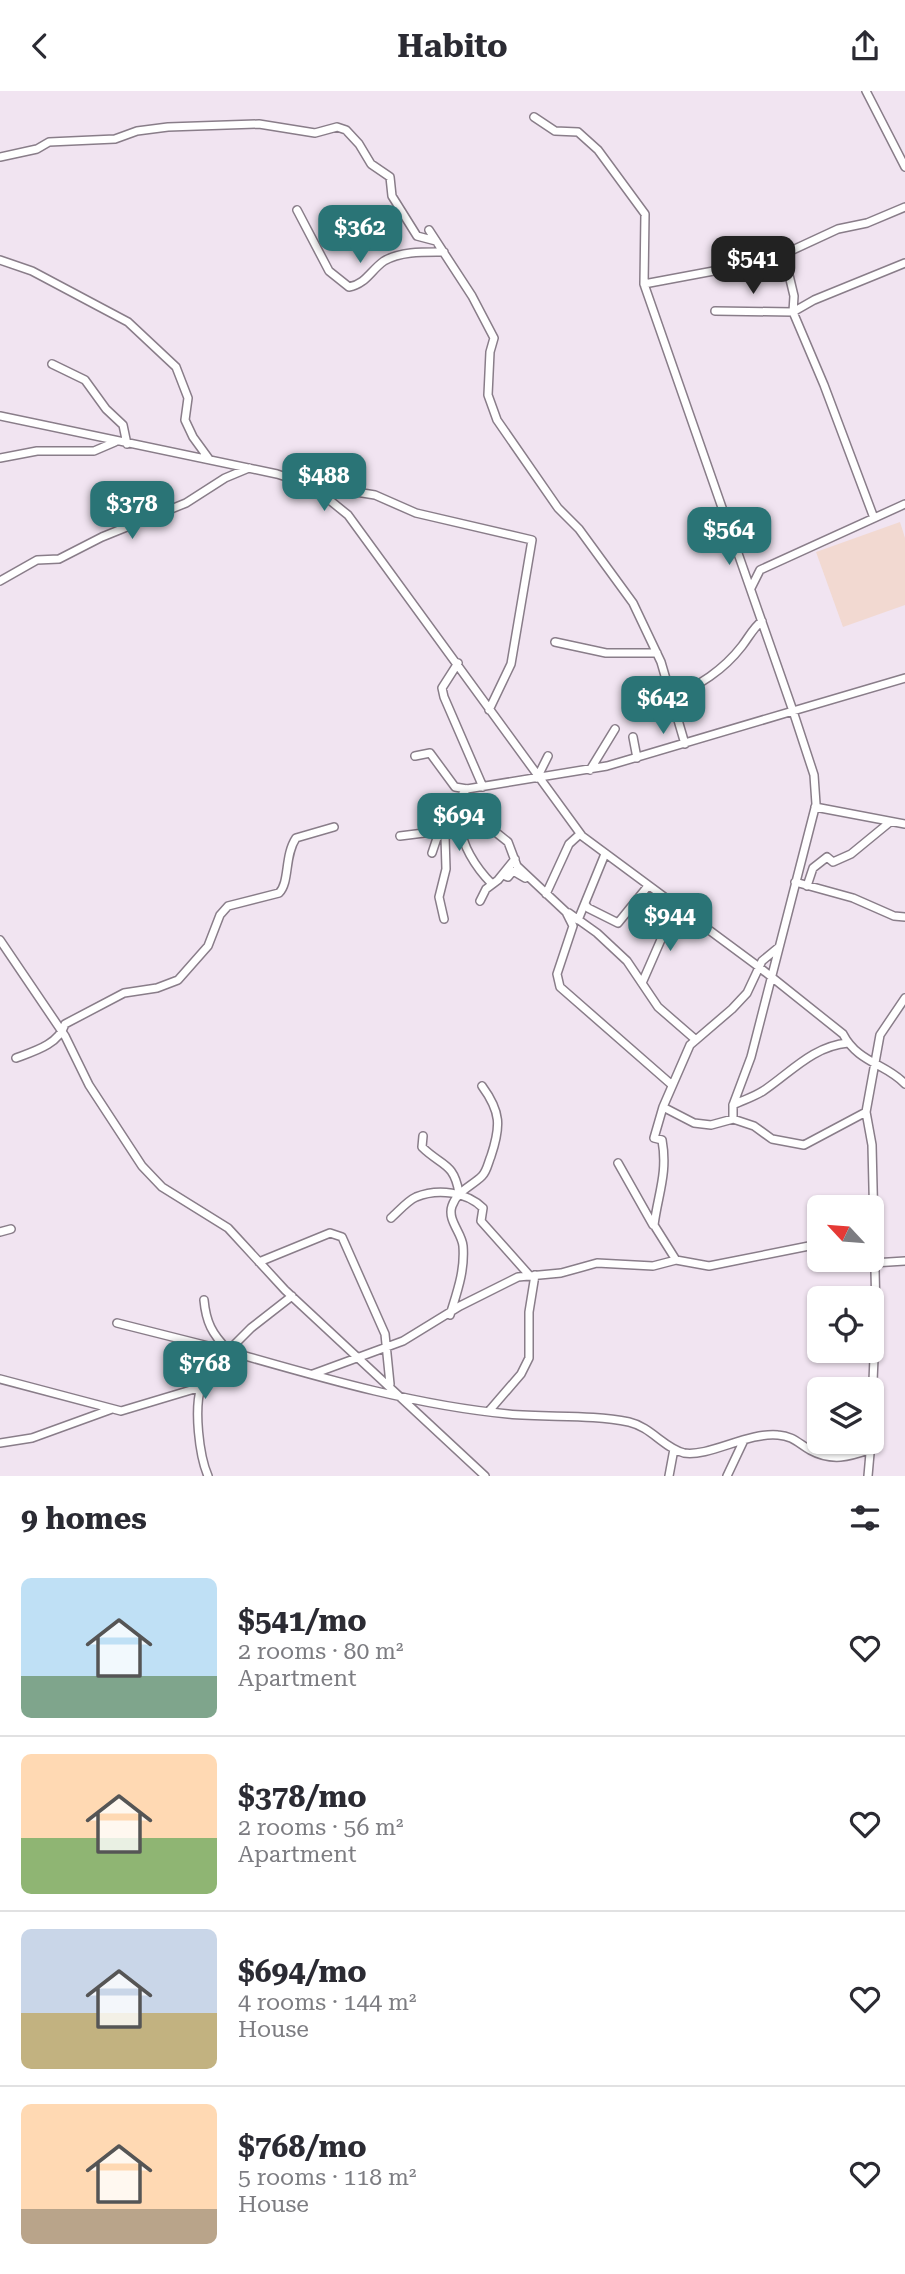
<!DOCTYPE html>
<meta charset="utf-8">
<style>
:root{--surface:#fff;--page:#f7f7f7;--text:#2b2b33;--muted:#7c7c81;--line:#e1e1e2;--accent:#2a7476}
body{margin:0;font-family:"Roboto Serif",serif;background:var(--page);color:var(--text);height:100vh;display:flex;flex-direction:column;font-size:26px;white-space:nowrap}
*{box-sizing:border-box;margin:0}
p{font-size:23px;color:var(--muted)}
.icon{flex:none;width:38px;height:38px;fill:none;stroke:currentColor;stroke-width:2;stroke-linecap:round;stroke-linejoin:round}
.map{position:relative;height:1385px;overflow:hidden}
.details{display:flex;flex-direction:column;background:var(--surface);flex:1}
.details>*{flex:none}
.needle{width:46px;rotate:296deg}
.controls{position:absolute;left:807px;top:1104px;display:grid;gap:14px}
.controls a{display:grid;place-items:center;width:77px;height:77px;border-radius:10px;background:var(--surface);box-shadow:0 2px 5px #0004;font-size:35px}
.price{position:absolute;translate:-50% -60px;padding:0 16px;border-radius:14px;background:var(--accent);color:#fff;font-size:23px;line-height:46px;filter:drop-shadow(0 2px 4px #0008)}
.price::after{content:'';position:absolute;left:50%;top:42px;width:21px;height:16px;margin-left:-10px;background:inherit;clip-path:polygon(0 0,100% 0,50% 100%)}
.price.on{background:#222;color:#fff}
ul{padding:0;list-style:none}
li{display:flex;align-items:center;gap:21px;height:175px;padding:0 21px}
li+li{border-top:2px solid var(--line)}
li span{display:grid;place-items:center;flex:none;width:196px;height:140px;border-radius:10px;color:#555}
li>.icon{margin-inline-start:auto}
span .icon{width:84px;height:84px;fill:#fffc;stroke-width:1}
li b{font-size:30px}
h2{display:flex;justify-content:space-between;align-items:center;height:84px;padding:0 21px;font-size:30px}
header{display:flex;justify-content:space-between;align-items:center;height:91px;padding:0 21px;background:var(--surface);font-size:32px;font-weight:700}
.map>svg:first-child{display:block}
.education{fill:#f2d9d1}
.lines{fill:none;stroke-linecap:round;stroke-linejoin:round}
.street-casing{stroke:#897d89;stroke-width:10}
.street{stroke:#fff;stroke-width:7}
</style>
<header><svg class="icon" aria-label="back" viewBox="0 0 24 24"><path d="M15 5l-7 7 7 7"/></svg>Habito<svg class="icon" aria-label="share" viewBox="0 0 24 24"><path d="M12 15V3M7 8l5-5 5 5M5 13v7h14v-7"/></svg></header>
<div class="map">
<svg width="905" height="1385" viewBox="0 0 905 1385">
<rect width="100%" height="100%" fill="#f1e4f1"/>
<!-- education -->
<path class="education" d="M900 431 905 447V514L843 536 816 461Z"/>
<g class="lines">
<defs>
<path id="street" d="M866 0 905 76
M534 26 555 40 578 41 598 59 645 123 644 193 793 620 905 587
M0 66 37 58 49 51 115 48 137 40 168 36 259 33 315 42 337 36 346 39 359 53 371 73 390 86 392 105 417 145 436 150
M297 119 329 180 349 196C366 193 371 179 384 170 401 160 425 161 444 161
M429 139 472 205 494 247 490 261 488 304 497 329 558 417 579 438 633 512 661 571 685 653
M784 163 794 205 793 221 824 294 874 427
M0 169 32 180 128 231 176 276 188 307 185 329 193 346 209 368
M644 193 751 173 784 163 838 138 867 132 905 116
M715 220 793 221 814 209 905 172
M52 273 85 289 106 318 123 334 127 353
M0 325 277 383 311 394 348 424 582 745 759 876 843 943C858 972 887 973 905 993
M0 367 37 360H94L115 351
M312 394 375 404 416 422 532 449 511 573 489 619
M0 490 37 469 59 468 102 446 186 412 225 387 249 377
M751 497 760 479 905 413
M555 551 606 562H657
M458 572 442 597 444 606 483 696
M671 604C697 598 725 577 742 555 749 546 753 537 762 530
M633 646 637 667
M415 665 430 662 455 696 467 698 607 675 793 620 814 684 816 713 751 966 733 1014V1028
M590 679 615 638
M537 687 548 665
M815 716 905 733
M462 717 469 732 483 731 508 751 517 775 566 821 573 835 557 883 560 896 672 994
M463 731C457 750 478 779 492 793
M400 745 448 739
M432 762 437 747 446 740
M503 784 508 786 513 780 525 787
M795 791 853 807 894 825 905 826
M807 795 813 777 827 766 833 771 851 763 890 731
M546 803 569 753 580 743
M480 810 486 798 498 789 515 768
M585 813 588 817 618 832 648 795
M569 822 597 842 627 870 658 916 696 949
M444 828 439 806 446 778 445 745 448 739 461 731 462 704 467 698
M578 829 605 763
M0 849 65 945 89 994 142 1075 162 1096 228 1137 285 1199 485 1385
M642 892 663 844 687 823
M16 967C35 960 59 953 65 933L124 902 157 897 178 889 208 855 220 824 228 815 279 802C290 791 284 765 296 747L334 736
M733 1014C743 1009 754 1006 763 1000 790 982 813 955 848 952
M663 1016 694 1032 711 1034 733 1028 754 1035 772 1048 804 1054 866 1021
M423 1045 422 1056C441 1075 454 1071 459 1102
M618 1072 653 1134
M391 1127C398 1121 407 1110 416 1106 438 1097 467 1101 483 1117L481 1130 530 1185
M0 1141 11 1138
M676 1169 654 1134C658 1103 668 1082 662 1049L654 1047 663 1016 690 954 732 918 747 902 762 870 779 856
M259 1171 330 1142 342 1146 385 1243 390 1293
M873 1172 905 1170
M204 1209C206 1231 212 1243 228 1259
M450 1224C457 1201 465 1180 463 1155 462 1142 447 1129 452 1115 457 1100 472 1095 482 1085 487 1080 488 1072 491 1065 501 1035 501 1021 482 995
M117 1232 228 1260
M228 1260 251 1237 292 1205
M313 1283 403 1250 460 1215 518 1186 561 1182 597 1172 653 1175 676 1169 709 1175 819 1153
M0 1288 121 1320 201 1296 211 1287 228 1260C319 1286 413 1314 508 1323 548 1327 590 1323 629 1331 651 1336 664 1357 684 1362 709 1366 748 1341 778 1344 793 1345 798 1352 810 1359 832 1371 849 1366 871 1358
M201 1296C194 1318 199 1364 208 1385
M872 1313 876 1221 872 1054 866 1021 880 944 905 907
M489 1320 521 1283 529 1267V1221L535 1184
M0 1352 32 1347 112 1318
M669 1385 674 1358
M727 1385 744 1349
M868 1385 871 1351"/>
</defs>
<!-- street casing -->
<use href="#street" class="street-casing"/>
<!-- street -->
<use href="#street" class="street"/>
</g>
</svg>
<div class="controls">
<a><svg class="needle" viewBox="-14 -14 28 28"><path d="M0-13l5 13h-10z" fill="#e53935"/><path d="M0 13l5-13h-10z" fill="#7c7c81"/></svg></a>
<a><svg class="icon" aria-label="locate" viewBox="0 0 24 24"><circle cx="12" cy="12" r="6"/><path d="M12 2v4M12 18v4M2 12h4M18 12h4"/></svg></a>
<a><svg class="icon" aria-label="layers" viewBox="0 0 24 24"><path d="M12 4l9 5-9 5-9-5zM3 14l9 5 9-5"/></svg></a>
</div>
<b class="price" style="left:360px;top:174px">$362</b>
<b class="price on" style="left:753px;top:205px">$541</b>
<b class="price" style="left:324px;top:422px">$488</b>
<b class="price" style="left:132px;top:450px">$378</b>
<b class="price" style="left:729px;top:476px">$564</b>
<b class="price" style="left:663px;top:645px">$642</b>
<b class="price" style="left:459px;top:762px">$694</b>
<b class="price" style="left:670px;top:862px">$944</b>
<b class="price" style="left:205px;top:1310px">$768</b>
</div>
<section class="details">
<h2>9 homes<svg class="icon" aria-label="filters" viewBox="0 0 24 24"><path d="M4 7h16M4 17h16"/><circle cx="9" cy="7" r="2"/><circle cx="15" cy="17" r="2"/></svg></h2>
<ul>
<li><span style="background:linear-gradient(#bfe0f5 70%,#7fa58c 0)"><svg class="icon" aria-label="home" viewBox="0 0 24 24"><path d="M3 11l9-7 9 7M6 9v11h12V9"/></svg></span><div><b>$541/mo</b><p>2 rooms · 80 m²</p><p>Apartment</p></div><svg class="icon" aria-label="heart" viewBox="0 0 24 24"><path d="M12 20l-8-8c-3-5 5-10 8-4 3-6 11-1 8 4z"/></svg></li>
<li><span style="background:linear-gradient(#ffd9b3 60%,#8fb573 0)"><svg class="icon" aria-label="home" viewBox="0 0 24 24"><path d="M3 11l9-7 9 7M6 9v11h12V9"/></svg></span><div><b>$378/mo</b><p>2 rooms · 56 m²</p><p>Apartment</p></div><svg class="icon" aria-label="heart" viewBox="0 0 24 24"><path d="M12 20l-8-8c-3-5 5-10 8-4 3-6 11-1 8 4z"/></svg></li>
<li><span style="background:linear-gradient(#c9d6e8 60%,#c2b280 0)"><svg class="icon" aria-label="home" viewBox="0 0 24 24"><path d="M3 11l9-7 9 7M6 9v11h12V9"/></svg></span><div><b>$694/mo</b><p>4 rooms · 144 m²</p><p>House</p></div><svg class="icon" aria-label="heart" viewBox="0 0 24 24"><path d="M12 20l-8-8c-3-5 5-10 8-4 3-6 11-1 8 4z"/></svg></li>
<li><span style="background:linear-gradient(#ffd9b3 75%,#b9a48a 0)"><svg class="icon" aria-label="home" viewBox="0 0 24 24"><path d="M3 11l9-7 9 7M6 9v11h12V9"/></svg></span><div><b>$768/mo</b><p>5 rooms · 118 m²</p><p>House</p></div><svg class="icon" aria-label="heart" viewBox="0 0 24 24"><path d="M12 20l-8-8c-3-5 5-10 8-4 3-6 11-1 8 4z"/></svg></li>
</ul>
</section>
